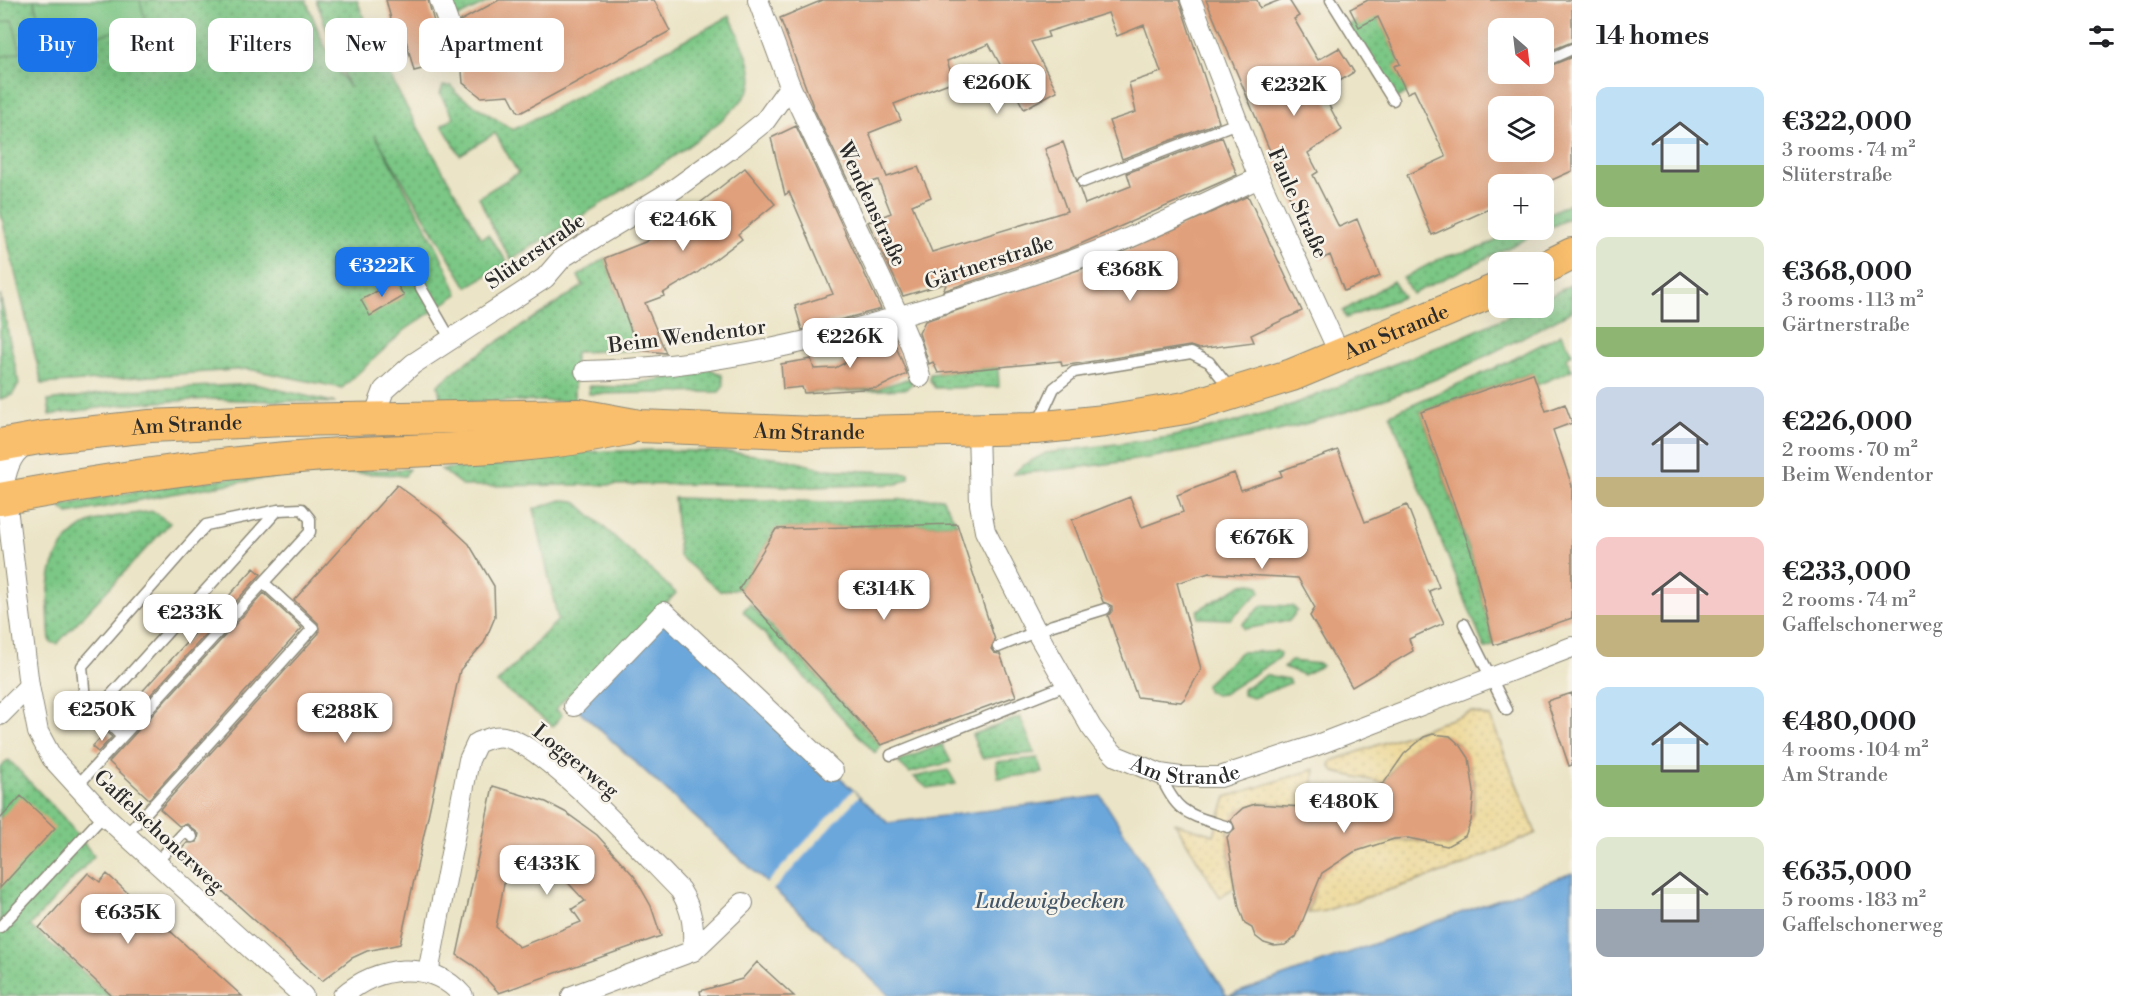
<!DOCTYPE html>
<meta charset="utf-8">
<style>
:root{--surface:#fff;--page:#f6f6f6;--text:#202124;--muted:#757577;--accent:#1a73e8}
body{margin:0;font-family:"Libre Bodoni",serif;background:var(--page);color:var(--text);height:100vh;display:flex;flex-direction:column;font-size:22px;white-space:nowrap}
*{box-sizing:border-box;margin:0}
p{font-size:20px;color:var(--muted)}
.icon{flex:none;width:33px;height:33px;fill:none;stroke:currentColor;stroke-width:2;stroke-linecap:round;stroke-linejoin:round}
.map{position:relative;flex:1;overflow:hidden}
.sheet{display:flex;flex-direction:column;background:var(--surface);width:570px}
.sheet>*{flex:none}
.hud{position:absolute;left:18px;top:18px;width:570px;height:54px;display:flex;gap:12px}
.needle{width:39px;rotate:152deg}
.fabs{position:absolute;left:1488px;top:18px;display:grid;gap:12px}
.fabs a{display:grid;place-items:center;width:66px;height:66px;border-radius:12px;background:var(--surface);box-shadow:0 6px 24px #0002;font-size:30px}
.price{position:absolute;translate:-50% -51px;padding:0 14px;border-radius:12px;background:#fff;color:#222;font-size:20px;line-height:39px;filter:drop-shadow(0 2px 3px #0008)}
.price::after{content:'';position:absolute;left:50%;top:36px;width:18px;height:14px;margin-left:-9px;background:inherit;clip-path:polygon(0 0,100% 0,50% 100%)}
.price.active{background:var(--accent);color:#fff}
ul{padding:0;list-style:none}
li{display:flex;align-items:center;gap:18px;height:150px;padding:0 24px}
li span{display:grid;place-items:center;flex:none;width:168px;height:120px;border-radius:12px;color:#555}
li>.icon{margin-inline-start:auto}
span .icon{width:72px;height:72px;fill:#fffc;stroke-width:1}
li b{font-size:26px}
h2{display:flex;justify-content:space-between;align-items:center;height:72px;padding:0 24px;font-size:26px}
.pill{padding:0 21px;border-radius:12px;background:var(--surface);box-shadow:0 6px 24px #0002;font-size:21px;line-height:54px}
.pill.active{background:var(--accent);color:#fff}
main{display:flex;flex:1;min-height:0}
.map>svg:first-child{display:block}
.grass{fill:url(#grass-dots);stroke:#537958;stroke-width:1.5}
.sand{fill:url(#sand-dots);stroke:#8c8264;stroke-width:1.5}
.pitch{fill:#7bc785;stroke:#537958;stroke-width:1.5}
.water{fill:#6ca7dc;stroke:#4c6984;stroke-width:1.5}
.pier{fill:#ebe4c6}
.building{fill:#e1a07c;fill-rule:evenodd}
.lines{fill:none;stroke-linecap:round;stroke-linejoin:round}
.lane-casing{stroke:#8b8878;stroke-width:13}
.street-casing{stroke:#8b8878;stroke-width:22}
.primary-casing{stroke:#8b8878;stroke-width:34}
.lane{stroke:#fff;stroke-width:10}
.street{stroke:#fff;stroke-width:20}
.primary{stroke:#f9bf6d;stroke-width:32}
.labels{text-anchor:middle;stroke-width:5;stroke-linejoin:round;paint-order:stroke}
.street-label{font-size:21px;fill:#2b2b2b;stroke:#f7f3e8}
.water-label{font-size:22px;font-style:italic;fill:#425669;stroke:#f7f3e8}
</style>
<main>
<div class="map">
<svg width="1572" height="996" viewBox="0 0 1572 996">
<defs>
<pattern id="grass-dots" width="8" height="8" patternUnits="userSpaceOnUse" patternTransform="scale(1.5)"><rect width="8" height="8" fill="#7bc785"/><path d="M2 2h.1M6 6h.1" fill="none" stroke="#65a26d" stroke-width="1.8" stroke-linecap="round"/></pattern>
<pattern id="sand-dots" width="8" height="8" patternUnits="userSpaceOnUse" patternTransform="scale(1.5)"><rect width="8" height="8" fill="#eeda9e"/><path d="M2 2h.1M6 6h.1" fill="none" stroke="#cb8" stroke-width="1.8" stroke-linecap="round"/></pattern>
</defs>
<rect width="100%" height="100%" fill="#f7f3e8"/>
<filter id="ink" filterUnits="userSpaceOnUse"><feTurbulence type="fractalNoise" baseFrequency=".0167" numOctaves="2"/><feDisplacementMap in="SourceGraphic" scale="12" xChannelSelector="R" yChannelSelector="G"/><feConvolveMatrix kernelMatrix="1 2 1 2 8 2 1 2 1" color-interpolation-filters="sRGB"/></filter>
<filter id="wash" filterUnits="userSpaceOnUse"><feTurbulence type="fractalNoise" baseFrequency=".008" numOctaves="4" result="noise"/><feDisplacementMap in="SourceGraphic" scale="24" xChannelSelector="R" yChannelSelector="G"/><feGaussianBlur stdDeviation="1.35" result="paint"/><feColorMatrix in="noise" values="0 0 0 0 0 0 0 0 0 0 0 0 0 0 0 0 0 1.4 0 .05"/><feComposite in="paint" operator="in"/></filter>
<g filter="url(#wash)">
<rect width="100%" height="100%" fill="#ebe4c6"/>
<!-- grass -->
<path class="grass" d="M0 0H306L323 43 349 88 316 0H357C386 83 439 160 481 238L488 235 508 263 467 287 375 135 437 247 458 294 405 330 342 388 248 369 42 384 0 210Z
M440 0H492L448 22Z
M1375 10 1400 64 1395 66 1407 93 1393 100 1347 26Z
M730 16C737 33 756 68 751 85 740 125 555 232 511 259L493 229 479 197 518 173 495 133 460 155 442 125 454 118 440 94 443 86H452L457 94 513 130Z
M1572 202V217L1412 294 1403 278 1441 258 1483 247 1518 230H1544V216Z
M605 258 638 350 575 352 574 401 441 402 438 385 462 365 583 286 578 276Z
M1393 281 1403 297 1346 318 1343 311Z
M1572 284V311C1528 334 1484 359 1438 378 1303 435 1158 462 1013 474L1023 465 1046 453 1170 437 1232 423 1294 404 1462 337 1526 308H1544V299Z
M0 295 19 384 12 395 0 399Z
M1561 334 1572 354 1566 358 1572 370 1537 385 1532 373 1421 412 1474 564 1494 645 1485 649 1390 414 1504 364Z
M998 367 999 387 935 388 929 379 930 374Z
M710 369 722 375 724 386 719 392 589 394V386L621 387Z
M911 378 912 384 905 389 804 393 878 388Z
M255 384 336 403 210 399 127 404 50 415 48 401 129 390Z
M658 450 730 452 782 458 824 469 909 473V478L897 484 811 487 737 484 463 486 441 469 513 464 577 452Z
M409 469 405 476C292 464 178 494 68 514L59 506 160 487 265 474Z
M674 498 831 502 942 498 957 524 776 529 739 589 720 591 679 556Z
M561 500 575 501 676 593 577 698 571 692 556 709 562 715 553 726 497 683 558 620 534 509Z
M153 511 170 523 57 644 50 642C47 599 42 547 89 523 104 516 136 514 153 511Z
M1251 583 1259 586 1260 592 1230 619 1198 618V610L1243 584Z
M750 604 881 745 875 753 743 611Z
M1263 605 1293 606 1297 611 1289 621 1244 629 1242 624Z
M1277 651 1280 653 1279 658 1223 694 1215 695 1207 691 1206 684 1241 652Z
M1291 661 1320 664 1322 666 1303 675 1284 667Z
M1266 675 1288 679 1290 683 1253 698 1243 695V689Z
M1020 717 1035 753 982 758 972 735Z
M942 744 951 762 910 773 898 762Z
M1038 758 1043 773 998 778 996 762Z
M9 760 63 817 94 856 30 926 111 996H0V767Z
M948 770 956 784 927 788 914 777Z"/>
<!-- sand -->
<path class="sand" d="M1471 712 1490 717 1536 833 1457 868 1321 912 1308 913C1313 901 1315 884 1322 873 1327 867 1338 861 1345 857 1380 838 1409 837 1447 846 1506 827 1464 652 1384 783L1334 772 1330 765 1332 761Z
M1315 769 1310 806C1296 808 1281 803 1267 803 1214 803 1228 852 1235 887L1220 897 1175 823 1214 835 1226 797Z"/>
<!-- pitch -->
<path class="pitch" d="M34 0H140L146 24 46 48Z
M12 20 21 52 0 57V23Z"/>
<!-- water -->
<path class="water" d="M664 612 888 823 1101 796 1227 996H890L574 706Z
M1572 873V996H1228Z"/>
<!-- pier -->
<path class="pier" d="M853 790 859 796 772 891 765 885Z"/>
<g id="blocks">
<!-- building -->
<path class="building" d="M386 0H428L437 33 440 31 447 34 457 30 460 21 499 0H654L670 31 522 112H518L509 95 481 97 463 83 461 59 414 71 405 36 396 38Z
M823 0H1179L1219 122 1122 159 1109 121 1136 112 1129 83 1161 72 1144 25 1117 36 1108 13 1047 32 1049 37 1031 42 1057 91 1024 109 989 44 947 61 954 81 894 104 901 120 869 133 887 177 918 167 931 197 912 205 932 252 1067 211 1045 149 1063 142 1085 204 1131 186 1127 173 1222 137 1237 175 1069 249 943 291 947 283 903 296 868 222 891 213 878 180 852 189 814 109 780 18Z
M1206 0H1257L1260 8 1280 0H1289L1299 16 1294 19 1318 60 1339 48 1354 72 1322 92 1342 130 1308 153 1318 172 1313 175 1339 227 1357 219 1380 276 1344 291 1330 255 1320 260 1302 213 1298 215 1287 191Z
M1368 0H1572V42L1549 51 1545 58 1547 64 1552 65 1572 57V171L1543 184H1498V205L1432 235 1407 175 1446 157 1414 90 1407 93 1394 66 1400 64 1378 17 1359 27 1350 9ZM1498 28H1544V74H1498ZM1498 106H1544V152H1498Z
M796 126 881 309 802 330 795 306 833 294 789 192 785 195 771 138Z
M745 168 775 204 738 234 742 239 697 273 663 293 664 296 645 303 666 353 638 350 605 258 645 242 674 223Z
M1248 196 1302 311 1251 335 1254 342 1199 349 1190 346 1062 366 1061 361 938 373 933 362 929 364 919 333 925 321 1096 264Z
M395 281 404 296 370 316 361 300Z
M890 331 907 374 878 388 804 393 802 387 783 389 781 364 811 359 814 369 835 368 862 354 856 341Z
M1533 373 1546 411 1565 404 1572 423 1553 430 1572 486V618L1494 645 1471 552 1421 412Z
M1338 450 1365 522 1407 505 1439 587 1429 591 1444 623 1409 639 1413 651 1352 687 1310 616 1315 608 1298 578 1209 573 1177 583 1201 669 1185 698 1181 702 1137 697 1108 616 1112 611V606L1103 602 1072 520 1130 497 1142 527 1183 512 1177 495 1234 473 1241 490 1282 476 1280 471Z
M397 485 438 515 469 544 494 586 495 617 484 643 460 670 400 944 367 951 352 958 322 981 179 852 187 843 197 842 199 834 187 824 179 826 160 809 319 633 318 623 294 600Z
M957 524 995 640 991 649 994 653 1000 654 1016 696 881 745 739 589 776 529Z
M254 568 261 574 122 726 118 718Z
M264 593 302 628 149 799 109 762Z
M1572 693V765L1569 766 1547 701Z
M106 732 112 737 98 752 92 747Z
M1433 734 1450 736 1461 746 1469 758 1474 792 1471 821 1465 836 1447 846 1408 838 1394 839 1354 852 1322 873 1296 937 1285 945 1274 946 1264 943 1255 936 1252 928 1245 924 1239 907 1227 837 1235 829 1231 820 1234 816 1243 808 1255 804 1303 807 1328 804 1357 795 1384 783 1404 754 1424 737Z
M493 786 546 802 565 812 597 835 634 876 651 906 661 936 499 993 474 966 457 955ZM532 852 559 873 585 901 572 909 581 922 519 947 496 927 508 862 526 867Z
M21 796 55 828 0 888V819Z
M88 873 100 882 107 874 242 996H112L39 928Z
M757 962 794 996H701L700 991 742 979Z"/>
</g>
</g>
<g filter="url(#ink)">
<use href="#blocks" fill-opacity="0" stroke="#8b8878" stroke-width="1.5"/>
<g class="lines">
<defs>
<path id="lane" d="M1331 0 1393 100
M1552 58 1572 49
M1083 182 1237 123
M402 255 450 338
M1037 425 1054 388 1074 372 1191 353 1209 362 1231 390
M1464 624 1507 710
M998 647 1053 625 1105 609
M111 726 110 696 278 510
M891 755 1066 685
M1160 774C1177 815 1188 814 1228 827
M76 787 310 532V519L302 509 278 510 206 525 82 666 85 700 122 737
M126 835 313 628 264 583
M156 863 185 831 192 837
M0 927 104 815"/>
<g id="street">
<path d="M440 0 448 22"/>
<path d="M758 0 790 86 899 317 912 348 920 377"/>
<path d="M1191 0 1259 178 1341 357"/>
<path d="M585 371C714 368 837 337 959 298 1010 282 1061 266 1110 246 1160 225 1209 201 1259 178"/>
<path d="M373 419 384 390 413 364 545 278 563 257 676 188 734 146 765 121 790 86"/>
<path id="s1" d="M978 429 980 504 985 531 1036 631 1091 727 1103 743 1116 756 1160 774 1180 777H1220L1317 745 1572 647"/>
<path d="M30 442C13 451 8 464 4 483L29 686 38 732 52 758 104 815 303 996"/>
<path d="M574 706 664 612 833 771"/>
<path d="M0 715 29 686"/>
<path d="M428 973 469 760 477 743C485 740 495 735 504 737 545 744 647 857 680 890 693 911 694 927 693 951"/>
<path d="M343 996C377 966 431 958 463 996"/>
<path d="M572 996 693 951 743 903"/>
</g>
<g id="primary">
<path d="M1544 268 1572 254"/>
<path id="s2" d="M0 445 39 438 150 426 286 420 580 415 640 426 814 433 1035 428 1105 421 1185 408 1292 375 1498 289"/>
<path d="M0 499C103 480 206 464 311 456 420 448 518 453 627 429"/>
</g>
</defs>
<!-- lane casing -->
<use href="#lane" class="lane-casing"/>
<!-- street casing -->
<use href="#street" class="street-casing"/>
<!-- primary casing -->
<use href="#primary" class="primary-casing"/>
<!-- lane -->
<use href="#lane" class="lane"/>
<!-- street -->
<use href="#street" class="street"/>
<!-- primary -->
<use href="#primary" class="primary"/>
</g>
</g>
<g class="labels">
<!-- street labels -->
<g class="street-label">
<text transform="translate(1298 203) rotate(66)" y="7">Faule Straße</text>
<text transform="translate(872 204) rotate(65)" y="7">Wendenstraße</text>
<text transform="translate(535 251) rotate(-35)" y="7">Slüterstraße</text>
<text transform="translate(989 262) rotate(-18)" y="7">Gärtnerstraße</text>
<text dy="7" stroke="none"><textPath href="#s2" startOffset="1414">Am Strande</textPath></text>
<text transform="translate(687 336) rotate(-7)" y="7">Beim Wendentor</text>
<text dy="7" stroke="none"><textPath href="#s2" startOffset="188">Am Strande</textPath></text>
<text dy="7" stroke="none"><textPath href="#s2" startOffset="812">Am Strande</textPath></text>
<text transform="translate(576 761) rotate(39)" y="7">Loggerweg</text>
<text dy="7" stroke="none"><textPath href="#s1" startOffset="436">Am Strande</textPath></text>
<text transform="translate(159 831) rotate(43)" y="7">Gaffelschonerweg</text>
</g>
<!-- water labels -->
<g class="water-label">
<text x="1050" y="908">Ludewigbecken</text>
</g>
</g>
</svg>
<div class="fabs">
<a><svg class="needle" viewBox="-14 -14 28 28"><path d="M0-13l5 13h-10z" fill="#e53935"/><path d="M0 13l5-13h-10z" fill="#757577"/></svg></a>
<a><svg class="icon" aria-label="layers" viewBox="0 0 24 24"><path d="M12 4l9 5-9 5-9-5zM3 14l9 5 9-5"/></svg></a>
<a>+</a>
<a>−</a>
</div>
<b class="price" style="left:997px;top:115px">€260K</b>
<b class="price" style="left:1294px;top:117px">€232K</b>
<b class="price" style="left:683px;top:252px">€246K</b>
<b class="price active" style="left:382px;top:298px">€322K</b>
<b class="price" style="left:1130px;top:302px">€368K</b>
<b class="price" style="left:850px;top:369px">€226K</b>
<b class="price" style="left:1262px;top:570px">€676K</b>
<b class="price" style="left:884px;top:621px">€314K</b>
<b class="price" style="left:190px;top:645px">€233K</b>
<b class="price" style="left:102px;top:742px">€250K</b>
<b class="price" style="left:345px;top:744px">€288K</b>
<b class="price" style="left:1344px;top:834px">€480K</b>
<b class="price" style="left:547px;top:896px">€433K</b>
<b class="price" style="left:128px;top:945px">€635K</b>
<div class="hud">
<a class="pill active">Buy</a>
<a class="pill">Rent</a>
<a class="pill">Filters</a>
<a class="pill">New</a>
<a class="pill">Apartment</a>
</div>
</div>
<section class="sheet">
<h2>14 homes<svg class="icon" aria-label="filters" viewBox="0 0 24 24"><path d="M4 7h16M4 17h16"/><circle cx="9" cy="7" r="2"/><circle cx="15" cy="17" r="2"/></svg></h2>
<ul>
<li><span style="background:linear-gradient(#bfe0f5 65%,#8fb573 0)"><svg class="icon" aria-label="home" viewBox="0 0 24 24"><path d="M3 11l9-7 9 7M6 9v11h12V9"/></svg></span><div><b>€322,000</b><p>3 rooms · 74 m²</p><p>Slüterstraße</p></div></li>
<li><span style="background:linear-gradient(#dfe7d0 75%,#8fb573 0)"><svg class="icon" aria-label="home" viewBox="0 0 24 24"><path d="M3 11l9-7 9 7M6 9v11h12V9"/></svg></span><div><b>€368,000</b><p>3 rooms · 113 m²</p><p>Gärtnerstraße</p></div></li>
<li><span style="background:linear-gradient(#c9d6e8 75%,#c2b280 0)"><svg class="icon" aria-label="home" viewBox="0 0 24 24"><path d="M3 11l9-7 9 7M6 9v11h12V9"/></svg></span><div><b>€226,000</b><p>2 rooms · 70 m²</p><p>Beim Wendentor</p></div></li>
<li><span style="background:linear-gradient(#f6c9c9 65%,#c2b280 0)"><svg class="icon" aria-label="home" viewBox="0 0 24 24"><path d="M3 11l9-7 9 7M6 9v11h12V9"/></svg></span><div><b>€233,000</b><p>2 rooms · 74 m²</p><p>Gaffelschonerweg</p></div></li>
<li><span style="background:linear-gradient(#bfe0f5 65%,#8fb573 0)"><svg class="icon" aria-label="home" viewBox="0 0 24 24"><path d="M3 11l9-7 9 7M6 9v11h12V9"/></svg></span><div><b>€480,000</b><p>4 rooms · 104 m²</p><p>Am Strande</p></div></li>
<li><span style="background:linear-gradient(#dfe7d0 60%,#9aa5b1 0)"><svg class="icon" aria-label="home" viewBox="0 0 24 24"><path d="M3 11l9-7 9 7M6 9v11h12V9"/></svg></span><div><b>€635,000</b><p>5 rooms · 183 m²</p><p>Gaffelschonerweg</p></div></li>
</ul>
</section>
</main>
